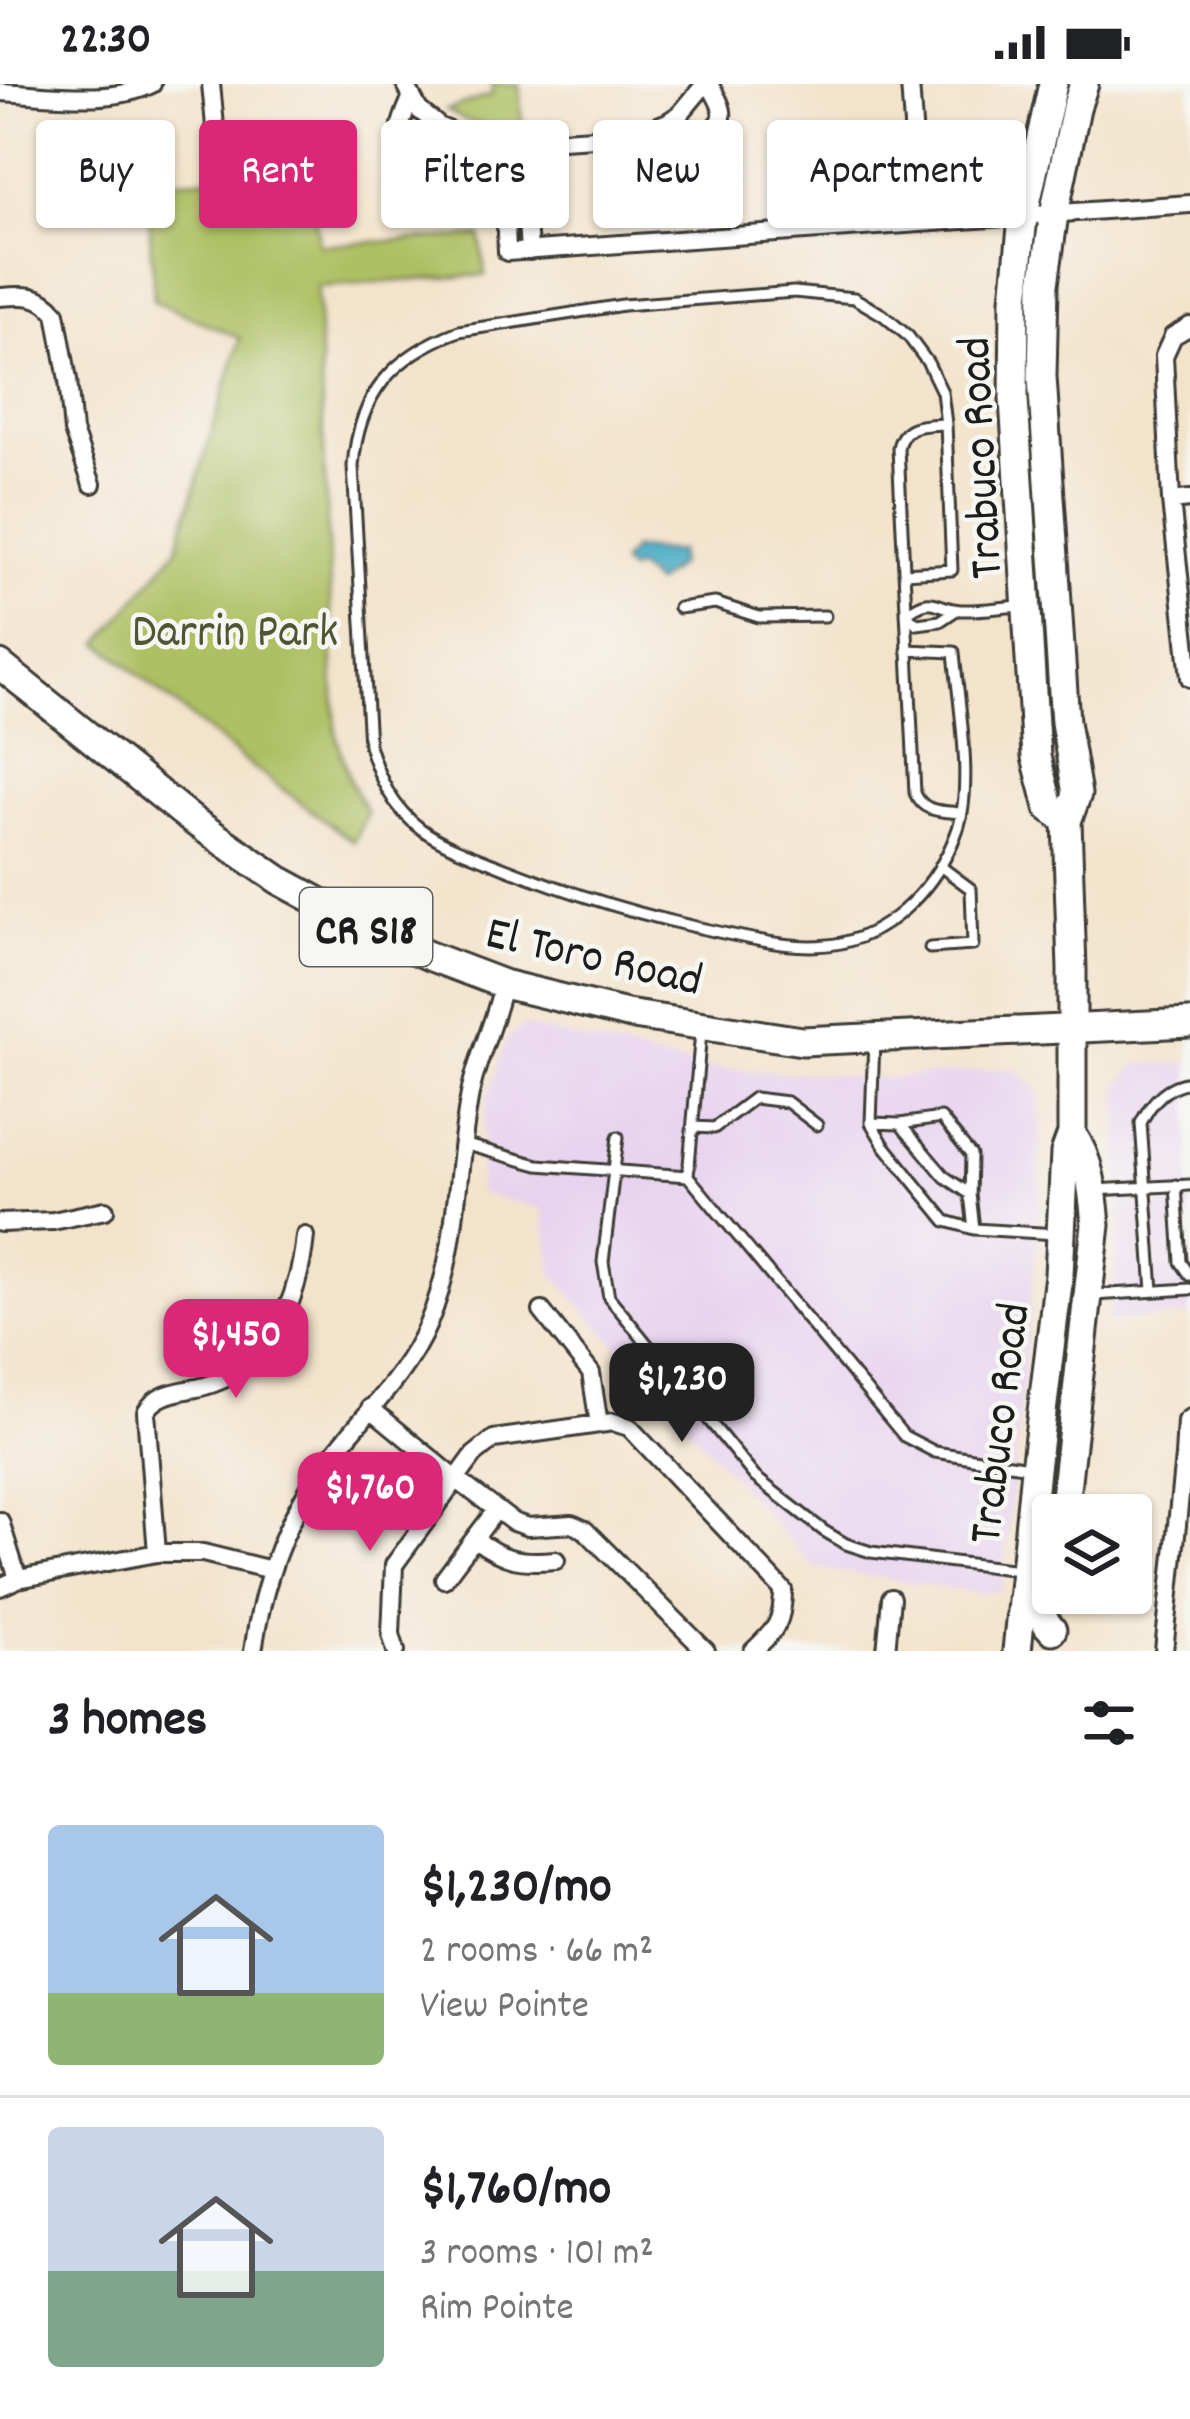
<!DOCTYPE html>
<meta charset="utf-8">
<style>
:root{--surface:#fff;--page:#f2f2f2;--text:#202124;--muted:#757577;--line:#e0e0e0;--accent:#db2777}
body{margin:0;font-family:Dekko,sans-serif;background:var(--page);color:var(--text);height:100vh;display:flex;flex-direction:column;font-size:45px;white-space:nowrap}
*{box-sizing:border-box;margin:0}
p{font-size:39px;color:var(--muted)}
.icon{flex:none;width:66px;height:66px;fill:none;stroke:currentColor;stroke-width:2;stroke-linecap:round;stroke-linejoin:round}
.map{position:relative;height:1567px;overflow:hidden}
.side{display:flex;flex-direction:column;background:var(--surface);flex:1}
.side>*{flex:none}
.guide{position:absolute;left:36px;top:36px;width:1119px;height:108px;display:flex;gap:24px}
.tools{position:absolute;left:1032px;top:1410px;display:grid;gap:24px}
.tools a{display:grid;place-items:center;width:120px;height:120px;border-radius:12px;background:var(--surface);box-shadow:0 3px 9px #0004;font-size:60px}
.price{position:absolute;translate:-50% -102px;padding:0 27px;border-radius:24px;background:var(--accent);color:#fff;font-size:39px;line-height:78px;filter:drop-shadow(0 3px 6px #0008)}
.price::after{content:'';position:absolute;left:50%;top:72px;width:36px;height:27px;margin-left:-18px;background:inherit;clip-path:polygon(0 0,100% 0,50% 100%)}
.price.current{background:#222;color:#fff}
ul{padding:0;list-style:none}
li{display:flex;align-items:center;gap:36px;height:300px;padding:0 48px}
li+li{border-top:3px solid var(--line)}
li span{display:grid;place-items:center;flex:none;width:336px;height:240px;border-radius:12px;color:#555}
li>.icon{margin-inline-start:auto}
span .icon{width:144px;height:144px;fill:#fffc;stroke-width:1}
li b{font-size:51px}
h2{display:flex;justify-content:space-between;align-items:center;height:144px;padding:0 48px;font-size:51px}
.pill{padding:0 42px;border-radius:12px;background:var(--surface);box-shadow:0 3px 9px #0004;font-size:42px;line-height:108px}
.pill.current{background:var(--accent);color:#fff}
.status{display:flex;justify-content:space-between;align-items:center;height:84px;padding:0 60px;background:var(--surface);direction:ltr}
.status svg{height:33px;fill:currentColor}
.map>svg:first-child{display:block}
.built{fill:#e7d2ef}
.green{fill:#aec063;stroke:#656e40;stroke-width:3}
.water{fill:#40a8c1;stroke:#2e626e;stroke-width:3}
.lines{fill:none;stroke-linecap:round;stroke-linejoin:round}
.lane-casing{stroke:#3c3a36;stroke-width:15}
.street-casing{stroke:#3c3a36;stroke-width:22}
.primary-casing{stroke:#3c3a36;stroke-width:33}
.lane{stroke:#fff;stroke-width:9}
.street{stroke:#fff;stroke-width:16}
.primary{stroke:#fff;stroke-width:27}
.labels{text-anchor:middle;stroke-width:9;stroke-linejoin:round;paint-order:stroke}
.shield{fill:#f6f6f2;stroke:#5d5d5c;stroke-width:3}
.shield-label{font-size:45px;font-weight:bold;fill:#1c1c1c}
.street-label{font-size:48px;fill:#1c1c1c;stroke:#f6f6f2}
.park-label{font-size:48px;fill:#4f5535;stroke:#f6f6f2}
</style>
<div class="status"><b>22:30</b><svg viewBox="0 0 49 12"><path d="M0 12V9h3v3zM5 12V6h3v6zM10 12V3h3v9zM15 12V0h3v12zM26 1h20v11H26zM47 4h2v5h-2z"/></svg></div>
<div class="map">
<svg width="1190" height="1567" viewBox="0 0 1190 1567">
<rect width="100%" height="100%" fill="#f6f6f2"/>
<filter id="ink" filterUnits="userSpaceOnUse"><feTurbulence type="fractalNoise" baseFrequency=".00833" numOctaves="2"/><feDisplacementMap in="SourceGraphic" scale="24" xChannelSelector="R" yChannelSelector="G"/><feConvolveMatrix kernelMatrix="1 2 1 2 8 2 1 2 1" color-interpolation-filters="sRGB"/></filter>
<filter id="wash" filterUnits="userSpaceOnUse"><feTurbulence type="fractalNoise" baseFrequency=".004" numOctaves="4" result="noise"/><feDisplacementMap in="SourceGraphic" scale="48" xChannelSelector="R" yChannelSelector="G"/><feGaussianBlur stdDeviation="2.7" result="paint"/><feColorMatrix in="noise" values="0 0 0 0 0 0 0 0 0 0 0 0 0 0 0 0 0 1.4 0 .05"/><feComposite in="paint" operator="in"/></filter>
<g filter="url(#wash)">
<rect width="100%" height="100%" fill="#f3e3cb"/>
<!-- built -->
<path class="built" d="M524 942 675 978 712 984 890 994 1014 984 1040 1007V1125L1036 1171 1002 1506 985 1510 814 1484 554 1191 542 1125 478 1109 486 1019 507 954Z
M1190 979V1232L1109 1238 1119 1139V1001L1137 980Z"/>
<!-- green -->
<path class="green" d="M492 0H519L522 41C494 45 471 42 447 26L492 11Z
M310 89 319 161 481 152 485 191 317 203 336 650 349 695 367 729 354 758 247 679 100 559 177 465 240 254 154 217 147 98Z"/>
<!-- water -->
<path class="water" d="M633 465 678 468V481L655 500 634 483 629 487 621 480Z"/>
</g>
<g filter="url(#ink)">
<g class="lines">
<defs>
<path id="lane" d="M946 340C925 341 903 339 898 364L915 709C923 729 942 727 961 729
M904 489 952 486 946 340 942 308 928 279 908 252 883 231 854 214 794 208 623 221 459 247C392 272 359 311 353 382L369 661C379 694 392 723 421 745 443 761 470 770 495 780 570 810 644 833 723 849 761 857 802 867 841 859 895 847 937 800 956 750 975 704 958 618 954 568L907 566
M679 524 715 519 759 533 825 532
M955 527 940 537 917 540 906 530C934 508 935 525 961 526 980 527 1001 523 1021 522
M930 864 973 861 971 805 940 782
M874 956 871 1039 884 1061 946 1137 974 1145 1057 1150
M872 1039 900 1040 945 1093 970 1110 974 1145
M900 1040 941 1034 971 1071 970 1115
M694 1043 714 1044 754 1014 787 1018 817 1041
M618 1053 603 1178 609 1213 755 1393 824 1447 846 1460 871 1468 1019 1486
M463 1060 538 1081 688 1092 904 1352 935 1368 1029 1383
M688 1092 701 948
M1176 1101 1181 1178 1190 1191
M1094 1106 1190 1101
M1153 1207 1141 1039C1151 1018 1167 1001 1190 998
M1094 1211 1190 1205"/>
<path id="street" d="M211 0 219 84
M405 0 419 26 440 43 464 53 493 60 612 53 640 49 668 38 680 30 705 0
M910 0 920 139
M0 8C46 10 111 21 152 0
M411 14C405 31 394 45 406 62L421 67 451 49
M668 38 703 49C734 39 721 20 709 0
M522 59 529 167
M503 60 507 168 1190 120
M0 213C23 211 40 209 56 229L68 296 73 347 92 400
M1190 242 1173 252 1164 272 1171 417 1190 594
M1171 417 1190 415
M0 1139 53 1137 105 1126
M542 1227 591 1289 599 1340
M370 1324 456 1395 513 1438 528 1443 572 1440 585 1446 706 1567
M0 1437 18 1495
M475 1455C504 1477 520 1479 556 1476
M157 1469 146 1328C158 1307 183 1308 205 1302 272 1283 299 1214 305 1152
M444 1495 496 1426
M0 1503 18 1495 157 1469H203L271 1486
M253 1567C263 1497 287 1429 331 1373 364 1331 407 1290 428 1240 460 1166 455 1083 471 1005 479 969 496 936 503 900
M396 1567 391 1550 394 1481 474 1371 494 1355 613 1338 629 1343 783 1506C783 1539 776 1545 753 1567
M886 1567 891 1514
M1164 1567 1184 1373 1186 1337 1190 1334"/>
<path id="primary" d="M1053 0 1023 133 1015 215 1014 315 1036 673 1049 723 1067 737
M0 581 192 736 279 796 371 846 429 872 503 900 627 930 802 957 1190 939
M1063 1431 1096 1141C1093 1108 1091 1078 1072 1050
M1043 1493C1040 1514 1036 1530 1052 1546
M1017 1567 1035 1385 1059 1191 1065 1069 1072 1050V885L1067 737 1077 710 1065 638 1042 293 1044 200 1054 130 1076 24 1084 0"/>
</defs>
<!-- lane casing -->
<use href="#lane" class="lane-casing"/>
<!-- street casing -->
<use href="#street" class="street-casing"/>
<!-- primary casing -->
<use href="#primary" class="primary-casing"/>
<!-- lane -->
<use href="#lane" class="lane"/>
<!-- street -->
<use href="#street" class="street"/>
<!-- primary -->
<use href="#primary" class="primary"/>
</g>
</g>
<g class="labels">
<!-- shield labels -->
<rect class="shield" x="300" y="804" width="132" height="78" rx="9"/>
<g class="shield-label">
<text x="366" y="859">CR S18</text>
</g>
<!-- street labels -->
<g class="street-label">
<text transform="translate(977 374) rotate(-93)" y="17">Trabuco Road</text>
<text transform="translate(595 869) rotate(13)" y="17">El Toro Road</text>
<text transform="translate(996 1339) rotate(-83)" y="17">Trabuco Road</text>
</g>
<!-- park labels -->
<g class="park-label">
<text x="235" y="561">Darrin Park</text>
</g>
</g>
</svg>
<div class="tools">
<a><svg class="icon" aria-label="layers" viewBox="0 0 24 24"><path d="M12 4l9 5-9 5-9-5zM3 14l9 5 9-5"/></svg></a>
</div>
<b class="price" style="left:236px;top:1317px">$1,450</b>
<b class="price current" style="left:682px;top:1361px">$1,230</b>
<b class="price" style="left:370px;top:1470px">$1,760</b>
<div class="guide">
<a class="pill">Buy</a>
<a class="pill current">Rent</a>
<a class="pill">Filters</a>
<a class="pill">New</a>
<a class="pill">Apartment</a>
</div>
</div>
<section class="side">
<h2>3 homes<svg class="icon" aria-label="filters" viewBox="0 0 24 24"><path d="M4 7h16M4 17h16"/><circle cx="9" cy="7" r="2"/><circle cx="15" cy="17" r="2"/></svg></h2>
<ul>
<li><span style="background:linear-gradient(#a9c7e8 70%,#8fb573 0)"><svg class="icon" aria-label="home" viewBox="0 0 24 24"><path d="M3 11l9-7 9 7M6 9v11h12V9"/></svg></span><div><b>$1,230/mo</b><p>2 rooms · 66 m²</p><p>View Pointe</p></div></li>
<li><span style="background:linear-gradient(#c9d6e8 60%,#7fa58c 0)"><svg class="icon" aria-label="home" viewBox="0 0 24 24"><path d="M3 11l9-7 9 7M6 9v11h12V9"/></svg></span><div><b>$1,760/mo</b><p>3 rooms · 101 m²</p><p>Rim Pointe</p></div></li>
</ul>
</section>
